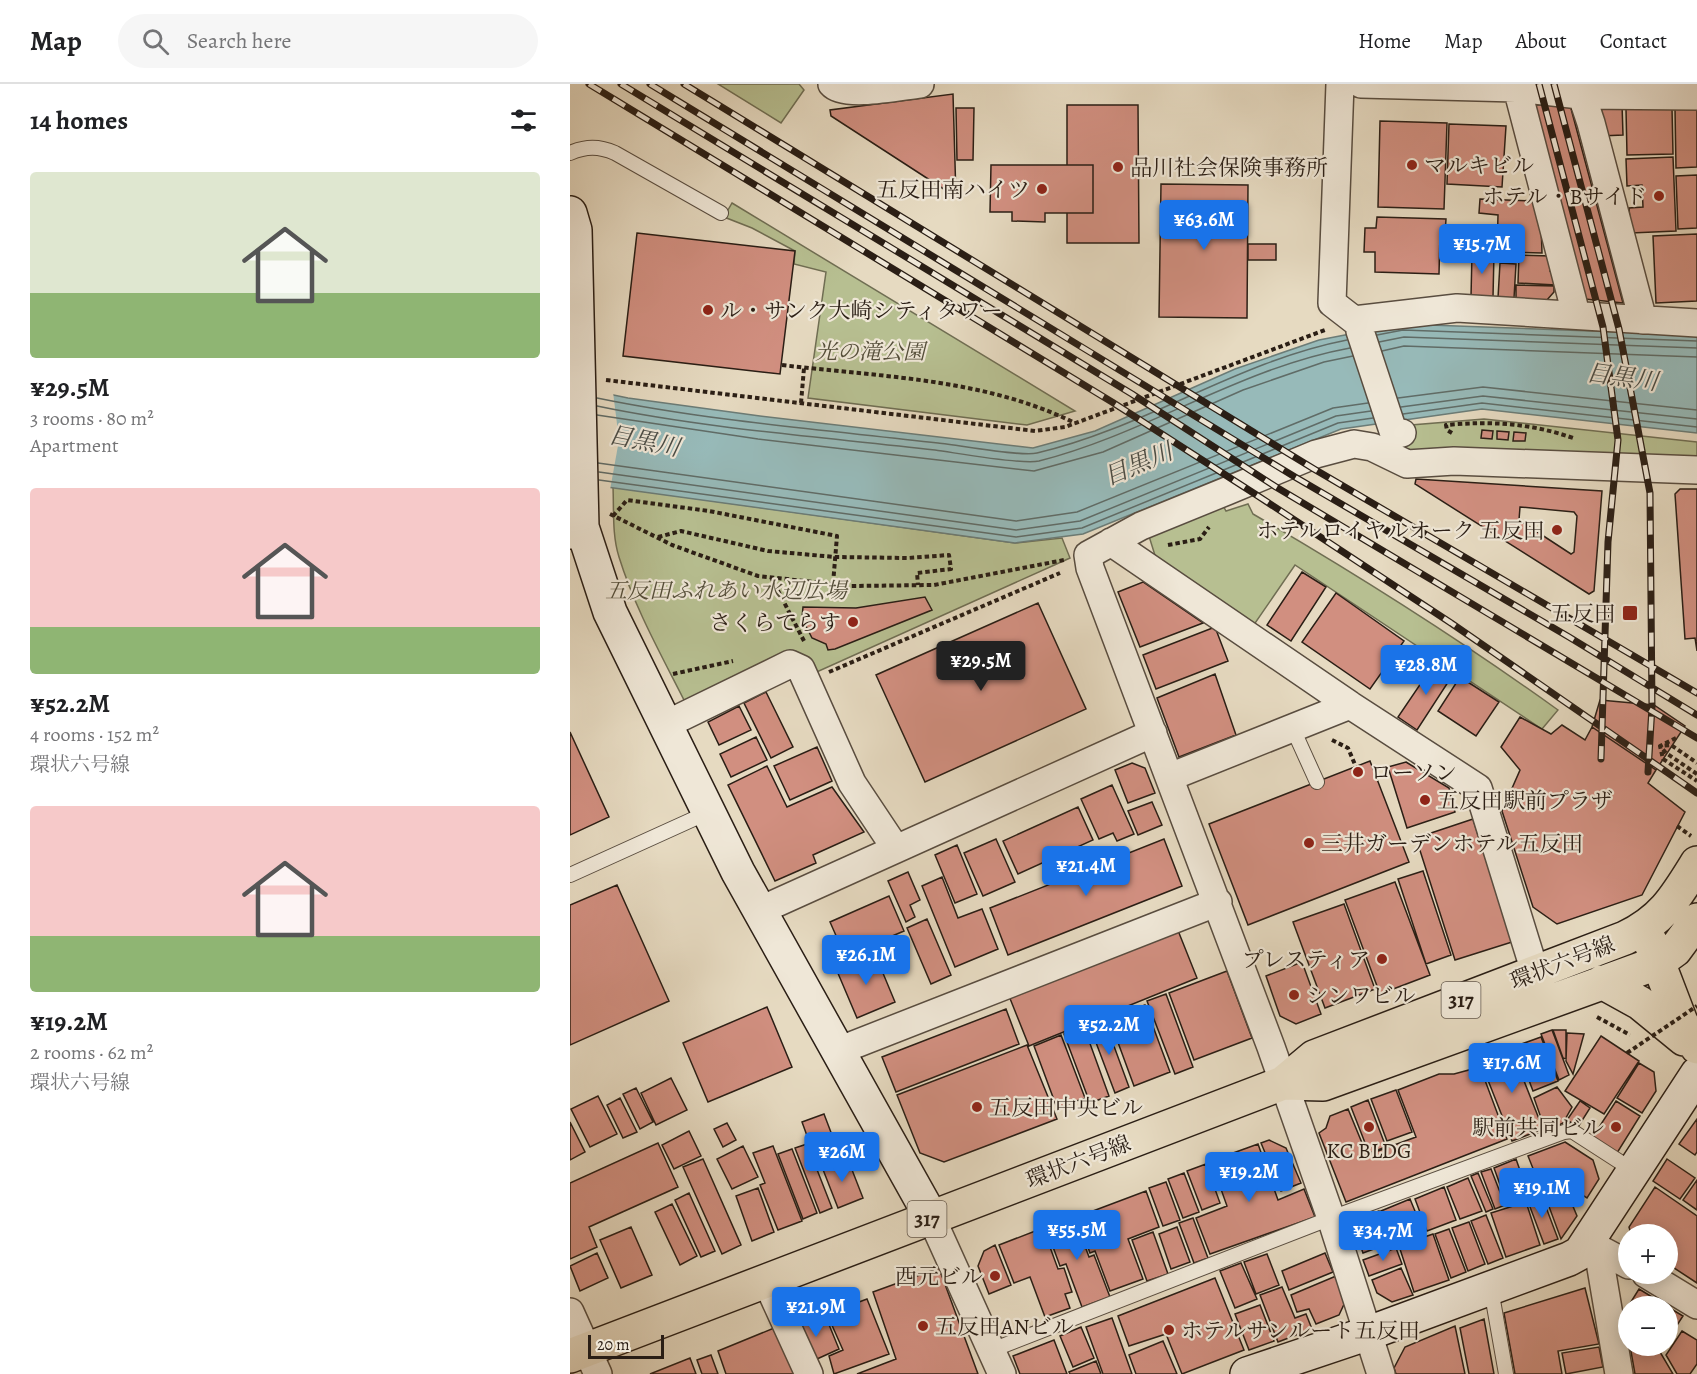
<!DOCTYPE html>
<meta charset="utf-8">
<style>
:root{--surface:#fff;--page:#f6f6f6;--text:#202124;--muted:#757577;--line:#e0e0e0;--accent:#1a73e8}
body{margin:0;font-family:Alegreya,"Noto Serif JP",serif;background:var(--page);color:var(--text);height:100vh;display:flex;flex-direction:column;font-size:22px;white-space:nowrap}
*{box-sizing:border-box;margin:0}
p{font-size:20px;color:var(--muted)}
.icon{flex:none;width:33px;height:33px;fill:none;stroke:currentColor;stroke-width:2;stroke-linecap:round;stroke-linejoin:round}
.map{position:relative;flex:1;overflow:hidden}
.sheet{display:flex;flex-direction:column;background:var(--surface);width:570px}
.sheet>*{flex:none}
.fabs{position:absolute;left:1048px;top:1140px;display:grid;gap:12px}
.fabs a{display:grid;place-items:center;width:60px;height:60px;border-radius:50%;background:var(--surface);box-shadow:0 3px 15px #0003;font-size:30px}
.scale{position:absolute;left:18px;bottom:15px;width:76px;box-sizing:border-box;padding-left:6px;border:3px solid #2a1e15;border-top:0;font-size:16px;line-height:21px;white-space:nowrap;color:#2a1e15;-webkit-text-stroke:4px #efe7d7;paint-order:stroke}
.price{position:absolute;translate:-50% -51px;padding:0 14px;border-radius:6px;background:var(--accent);color:#fff;font-size:20px;line-height:39px;filter:drop-shadow(0 2px 3px #0008)}
.price::after{content:'';position:absolute;left:50%;top:36px;width:18px;height:14px;margin-left:-9px;background:inherit;clip-path:polygon(0 0,100% 0,50% 100%)}
.price.active{background:#222;color:#fff}
ul{padding:0;list-style:none}
li{display:grid;align-content:center;gap:12px;height:318px;padding:0 30px}
li span{display:grid;place-items:center;height:186px;border-radius:6px;color:#555}
li>.icon{margin-inline-start:auto}
span .icon{width:108px;height:108px;fill:#fffc;stroke-width:1}
li b{font-size:26px}
h2{display:flex;justify-content:space-between;align-items:center;height:72px;padding:0 30px;font-size:26px}
header{display:flex;align-items:center;gap:36px;box-sizing:border-box;height:84px;padding:0 30px;background:var(--surface);border-bottom:2px solid var(--line)}
header strong{font-size:28px}
nav{display:flex;gap:33px;margin-inline-start:auto;font-size:21px}
.search{width:420px;height:54px;background:var(--page);display:flex;align-items:center;gap:15px;box-sizing:border-box;padding:0 21px;border-radius:33px;color:var(--muted);font-size:22px}
main{display:flex;flex:1;min-height:0}
.map>svg:first-child{display:block}
.green{fill:#b7bf91;stroke:#706e53;stroke-width:1.5}
.water{fill:#97bab9;stroke:#6b7c77;stroke-width:1.5}
.pier{fill:#e6dac1}
.lines{fill:none;stroke-linecap:round;stroke-linejoin:round}
.shore{stroke:#606c67;stroke-width:1.5}
.building{fill:#d18f80;stroke:#2a1e15;stroke-width:1.5;fill-rule:evenodd}
.lane-casing{stroke:#594d40;stroke-width:16}
.street-casing{stroke:#594d40;stroke-width:30}
.secondary-casing{stroke:#2a1e15;stroke-width:36}
.primary-casing{stroke:#2a1e15;stroke-width:36}
.path{stroke:#2a1e15;stroke-width:4;stroke-dasharray:4.5 3;stroke-linecap:butt}
.lane{stroke:#efe7d7;stroke-width:14}
.street{stroke:#efe7d7;stroke-width:27}
.secondary{stroke:#efe7d7;stroke-width:33}
.primary{stroke:#e6dac1;stroke-width:33}
.rail-casing{stroke:#2a1e15;stroke-width:7}
.rail{stroke:#efe7d7;stroke-width:4.5;stroke-dasharray:14;stroke-linecap:butt}
.path-bridge{stroke:#2a1e15;stroke-width:4;stroke-dasharray:4.5 3;stroke-linecap:butt}
.poi-dot{fill:#8f2418;stroke:#efe7d7;stroke-width:2}
.labels{text-anchor:middle;stroke-width:4.5;stroke-linejoin:round;paint-order:stroke}
.shield{fill:#efe7d7;stroke:#655a4f;stroke-width:1.5}
.shield-label{font-size:21px;font-weight:bold;fill:#2a1e15}
.poi-label{font-size:22px;fill:#2a1e15;stroke:#efe7d7;text-anchor:start}
.park-label{font-size:22px;font-style:italic;fill:#544e3a;stroke:#efe7d7}
.street-label{font-size:22px;fill:#2a1e15;stroke:#efe7d7}
.water-label{font-size:24px;font-style:italic;fill:#4b4d46;stroke:#efe7d7}
</style>
<header>
<strong>Map</strong>
<div class="search"><svg class="icon" aria-label="search" viewBox="0 0 24 24"><circle cx="10" cy="10" r="6"/><path d="M15 15l6 6"/></svg>Search here</div>
<nav><a>Home</a><a>Map</a><a>About</a><a>Contact</a></nav>
</header>
<main>
<section class="sheet">
<h2>14 homes<svg class="icon" aria-label="filters" viewBox="0 0 24 24"><path d="M4 7h16M4 17h16"/><circle cx="9" cy="7" r="2"/><circle cx="15" cy="17" r="2"/></svg></h2>
<ul>
<li><span style="background:linear-gradient(#dfe7d0 65%,#8fb573 0)"><svg class="icon" aria-label="home" viewBox="0 0 24 24"><path d="M3 11l9-7 9 7M6 9v11h12V9"/></svg></span><div><b>¥29.5M</b><p>3 rooms · 80 m²</p><p>Apartment</p></div></li>
<li><span style="background:linear-gradient(#f6c9c9 75%,#8fb573 0)"><svg class="icon" aria-label="home" viewBox="0 0 24 24"><path d="M3 11l9-7 9 7M6 9v11h12V9"/></svg></span><div><b>¥52.2M</b><p>4 rooms · 152 m²</p><p>環状六号線</p></div></li>
<li><span style="background:linear-gradient(#f6c9c9 70%,#8fb573 0)"><svg class="icon" aria-label="home" viewBox="0 0 24 24"><path d="M3 11l9-7 9 7M6 9v11h12V9"/></svg></span><div><b>¥19.2M</b><p>2 rooms · 62 m²</p><p>環状六号線</p></div></li>
</ul>
</section>
<div class="map">
<svg width="1127" height="1290" viewBox="0 0 1127 1290">
<rect width="100%" height="100%" fill="#e6dac1"/>
<filter id="stains"><feTurbulence type="fractalNoise" baseFrequency=".00333" numOctaves="4"/><feColorMatrix values="0 0 0 0 .2 0 0 0 0 .09 0 0 0 0 .02 0 0 0 .5 -.17"/></filter>
<radialGradient id="worn" r=".72"><stop offset=".6" stop-color="#630" stop-opacity="0"/><stop offset="1" stop-color="#630" stop-opacity=".3"/></radialGradient>
<!-- green -->
<path class="green" d="M148 0H229L234 6 211 39Z
M162 119 505 327 457 341 238 314 256 188 224 180 225 167 182 144 154 133Z
M914 335 1127 358V379L837 372 829 342Z
M43 403 445 459 492 454 500 474 240 591 233 578 117 622C93 574 65 525 49 473 42 451 44 427 43 403Z
M651 418 656 427 678 420 683 430C788 491 889 555 988 626L972 645 725 481 681 545 588 481 578 449Z"/>
<!-- water -->
<path class="water" d="M832 240 1127 251V349L912 325 771 345 513 450 445 459 0 398V302L58 314 190 332 463 364 525 347 665 285 749 256Z"/>
<!-- pier -->
<path class="pier" d="M0 299 43 308 49 356 40 406 0 401Z"/>
<g class="lines">
<!-- shore -->
<path class="shore" d="M807 251 833 246 1127 257
M809 258 834 253 1127 264
M812 267 834 262 1127 273
M27 314C139 337 255 346 368 359 389 361 451 373 467 369 575 344 668 277 777 256
M828 314 913 303 1127 326
M27 322C138 345 253 353 365 366 387 369 451 381 469 377 576 350 670 284 780 264
M831 323 913 312 1127 335
M833 330 912 319 1127 343
M27 331 188 355 464 387 533 368 673 306 754 278 783 272
M28 379 446 437 507 428 763 324 798 319
M29 388 446 446 510 437 766 332 801 327
M29 396 446 453 512 444 768 339 803 334"/>
</g>
<!-- building -->
<path class="building" d="M383 10 386 113 261 32 260 26Z
M999 17 1053 219 1015 215 963 18Z
M1036 20H1052L1053 51 1030 52 1025 35Z
M497 21H568L569 159H497V129H523V81H497Z
M1127 23V83L1106 84 1105 24Z
M386 24H404L403 76H387Z
M1102 24 1103 70 1057 71 1056 25Z
M810 37 877 39 874 125 808 123Z
M879 40 936 42 932 103 877 100Z
M1103 73 1106 147 1061 149 1059 124 1073 123 1072 101 1057 102 1056 75Z
M421 81H523V129H475V138L442 137V128H420Z
M1127 91V144L1108 145 1106 92Z
M591 100 678 101 677 234 589 233Z
M910 115 965 117 971 140 972 169 927 168 928 131 909 129Z
M807 133 876 135 875 150H870L869 190 805 188V168H794L795 144H806Z
M67 149 225 167 210 290 53 272Z
M1127 150V217L1086 219 1083 152Z
M678 160H706V176H678Z
M902 169H924L923 213H901Z
M949 171 981 172 980 187 988 188 986 201 948 199Z
M930 179 946 180 944 214H928Z
M946 201 984 202V208L976 217H946Z
M912 346 923 347 922 355 911 354Z
M927 347 939 348 938 356 927 355Z
M944 348 956 349 955 357H943Z
M846 395 1032 407 1024 507 1019 510 845 400ZM950 423 1004 428 1007 432 1004 468 1001 470 949 436Z
M1110 405H1127V567L1125 554 1115 555 1105 410Z
M732 488 756 503 721 557 697 541Z
M573 498 633 539 570 563 548 508Z
M766 509 834 557 800 605 732 558Z
M355 513 362 526 265 565 258 566 256 560 242 554 232 534 233 523 286 524Z
M468 519 516 625 355 698 306 591Z
M645 543 658 577 586 605 573 571Z
M866 577 884 589 847 646 828 633Z
M645 590 666 651 609 673 587 614Z
M890 593 929 618 906 652 868 627Z
M196 608 223 663 201 674 174 619Z
M1030 616 1084 621 1115 642 1086 686 1022 643Z
M169 622 181 646 149 661 138 638Z
M950 633 981 650 992 641 1015 656 1022 643 1086 686 1078 699 1115 728 1072 811 987 840 963 823 932 727 950 686 931 663Z
M0 648 39 733 0 751Z
M186 653 197 676 161 693 150 670Z
M247 663 262 697 220 716 204 682Z
M800 677 839 778 678 841 639 740Z
M836 678 879 704 885 728 837 744 818 683Z
M562 679 575 684 585 709 558 719 545 686Z
M197 682 217 723 262 703 294 748 243 771 246 779 205 797 158 701Z
M542 701 564 750 547 757 543 749 529 755 511 715Z
M582 718 592 741 568 751 558 727Z
M508 723 523 756 448 790 433 757Z
M903 735 942 858 885 876 846 754Z
M426 755 445 798 413 812 394 769Z
M594 755 612 802 438 871 420 824Z
M387 761 407 810 385 819 365 771Z
M853 787 881 871 856 880 828 795Z
M338 788 350 816 340 821 345 833 336 838 318 797Z
M372 793 388 834 412 825 428 865 385 883 352 802Z
M825 798 860 891 810 910 775 816Z
M47 801 99 917 0 961V821Z
M319 812 334 847 275 872 260 838Z
M774 820 805 905 755 924 723 838Z
M357 835 381 891 361 900 337 844Z
M607 844 627 894 459 962 439 912Z
M305 870 325 918 287 934 267 887Z
M732 878 751 930 726 940 710 932 696 892Z
M657 887 682 954 624 976 599 909Z
M596 910 623 983 605 990 577 917Z
M575 921 600 988 564 1002 539 934Z
M197 923 222 983 138 1018 113 959Z
M436 925 449 960 326 1008 312 973Z
M534 935 559 1003 545 1009 519 940Z
M514 943 539 1012 520 1019 494 950Z
M982 946 999 991 989 996 971 950Z
M983 946H996V975L993 974Z
M997 949 1014 950 1003 990 996 977Z
M491 951 515 1014 487 1024 464 962Z
M1031 952 1069 977 1034 1030 995 1007Z
M971 953 988 997 963 1007 946 962Z
M457 961 487 1035 374 1078 350 1069 327 1011Z
M941 964 973 1045 942 1057 910 976Z
M1069 979 1084 988 1086 1007 1072 1029 1047 1014Z
M910 983 937 1055 776 1118 749 1049 756 1044 760 1032 778 1025 797 1071 846 1053 828 1006 869 990H884Z
M101 994 117 1026 86 1041 71 1009Z
M987 1003 1002 1023 993 1039 976 1048 964 1014Z
M66 1004 83 1038 70 1045 53 1010Z
M826 1006 842 1048 817 1057 801 1015Z
M28 1012 47 1050 20 1063 1 1025Z
M50 1014 67 1048 53 1054 37 1021Z
M798 1016 816 1063 799 1069 781 1023Z
M1010 1017 1020 1024 1008 1043 997 1036Z
M1046 1017 1070 1032 1047 1069 1022 1054Z
M254 1030 262 1051 240 1060 232 1038Z
M1127 1035V1068L1125 1071 1109 1060Z
M0 1038 15 1068 0 1076Z
M157 1039 166 1056 153 1063 144 1045Z
M119 1047 131 1072 104 1085 92 1061Z
M267 1055 274 1073 249 1083 242 1064Z
M699 1056 716 1064 731 1099 711 1107 691 1059Z
M995 1058 1023 1076 1029 1095 1017 1114 989 1096 961 1107 955 1090 964 1087 958 1072Z
M88 1059 108 1103 19 1143 27 1163 0 1175V1099Z
M237 1060 262 1124 250 1129 225 1064Z
M688 1060 708 1116 734 1105 745 1133 640 1170 626 1134 657 1122 641 1077Z
M173 1062 188 1093 162 1105 147 1075Z
M203 1062 232 1137 208 1146 190 1101 195 1099 183 1069Z
M222 1065 247 1129 233 1135 208 1070Z
M277 1073 293 1114 268 1124 252 1083Z
M133 1075 171 1161 152 1170 113 1083Z
M946 1075 959 1112 937 1120 924 1084Z
M1097 1075 1125 1094 1110 1115 1083 1097Z
M636 1080 650 1119 632 1126 617 1087Z
M921 1085 935 1121 925 1125 911 1088Z
M614 1089 629 1128 613 1134 598 1095Z
M908 1089 923 1125 916 1128 901 1092Z
M898 1094 912 1127 890 1135 877 1103Z
M1127 1096V1126L1113 1116Z
M596 1098 610 1136 593 1142 579 1104Z
M994 1101 1007 1132 991 1155 974 1109Z
M874 1103 886 1136 857 1147 845 1115Z
M1085 1103 1127 1132V1199L1098 1180V1150H1061L1059 1143Z
M188 1104 204 1148 182 1157 166 1112Z
M576 1107 589 1143 558 1155 573 1195 540 1207 525 1167 520 1169 507 1133Z
M119 1109 145 1167 131 1173 105 1116Z
M971 1110 988 1155 974 1160 957 1115Z
M840 1115 854 1149 825 1161 811 1127Z
M956 1118 970 1161 936 1173 921 1129Z
M102 1120 127 1172 110 1181 85 1128Z
M809 1127 820 1159 793 1169 782 1137Z
M503 1130 519 1173 524 1171 540 1213 512 1223 496 1180 490 1182 475 1141Z
M916 1131 933 1174 918 1180 901 1137Z
M623 1134 638 1174 624 1179 609 1139Z
M899 1138 915 1180 898 1187 882 1144Z
M61 1143 82 1191 51 1204 30 1156Z
M607 1143 620 1178 601 1185 589 1150Z
M473 1144 488 1185 494 1184 502 1208 495 1210 500 1224 475 1233 460 1193 444 1199 429 1161Z
M879 1145 896 1188 881 1194 865 1150Z
M583 1148 598 1190 577 1197 562 1156Z
M863 1150 879 1196 844 1208 829 1162Z
M425 1161 441 1201 419 1210 408 1182 414 1167Z
M826 1164 832 1180 799 1192 793 1176Z
M27 1169 38 1194 10 1207 0 1182Z
M755 1169 763 1188 719 1206 712 1187Z
M697 1170 709 1201 686 1210 674 1178Z
M671 1179 687 1215 665 1224 650 1187Z
M369 1184 408 1290H287L326 1275 303 1208Z
M831 1184 843 1211 822 1218 807 1209 802 1196Z
M766 1192 776 1216 769 1231 746 1240 739 1225 727 1228 721 1211Z
M645 1194 674 1266 612 1290 596 1250 559 1262 548 1232Z
M712 1203 725 1234 736 1230 742 1245 708 1258 690 1211Z
M1015 1204 1029 1260 988 1267 992 1290H945L934 1229Z
M1069 1205 1097 1222H1059V1257L1054 1229Z
M297 1215 319 1270 264 1290 259 1272 273 1266 257 1230Z
M690 1221 704 1257 679 1266 665 1230Z
M1098 1223 1113 1232 1098 1255Z
M253 1226 269 1265 236 1280 225 1255 235 1233Z
M542 1234 562 1290H533L516 1243Z
M914 1235 924 1290H899L890 1244Z
M209 1242 230 1290H156L148 1267Z
M885 1242 895 1290H826L824 1284 835 1263Z
M511 1243 524 1274 503 1283 490 1252Z
M1112 1247 1127 1256V1280L1120 1290H1107L1096 1271Z
M484 1256 497 1290H450L443 1272Z
M593 1257 607 1290H566L559 1271Z
M1060 1262H1094L1090 1268 1103 1290H1065Z
M1029 1263 1033 1283 996 1290 992 1269Z
M141 1271 148 1290H132L127 1276Z
M120 1274 126 1290H80Z
M526 1277 531 1290H500L499 1288Z"/>
<g class="lines">
<defs>
<path id="lane" d="M0 69C16 62 29 62 45 69L151 129
M723 645 747 698
M0 791 139 728
M921 1205 936 1290
M422 1266 761 1134 994 1048 1002 1047 1064 1087"/>
<path id="street" d="M262 0C274 14 331 2 350 0
M770 0 762 219 784 236 887 224 1127 239
M791 0 946 4 1010 11 1127 12
M946 0 1006 230
M1008 0 1021 39 1073 236
M790 247 824 350 832 349
M541 458 780 621 908 704 965 888
M95 641 220 580 231 585 282 699 326 765
M600 693 780 621
M191 826 583 649
M268 967 648 818
M361 1133 432 1290
M1018 1159 1059 1181
M1028 1166 1049 1290
M1076 1190 1127 1221
M196 1196 239 1290
M0 1228 28 1290
M811 1290 761 1134 701 963 520 484 518 471 571 442 657 407 746 370 784 360 802 363 837 380 884 377 1127 386"/>
<path id="secondary" d="M0 129 5 146 12 443 0 448
M12 443 40 528 168 788 361 1133
M677 1290 799 1249 999 1175 1010 1169 1127 990"/>
<path id="primary" d="M1080 857 1111 938 1127 963
M1032 898 1070 919 1114 955
M713 999 753 1000 1087 879 1105 866 1127 836
M0 1272 713 999 744 973 1055 854C1093 836 1106 813 1127 779"/>
</defs>
<!-- lane casing -->
<use href="#lane" class="lane-casing"/>
<!-- street casing -->
<use href="#street" class="street-casing"/>
<!-- secondary casing -->
<use href="#secondary" class="secondary-casing"/>
<!-- primary casing -->
<use href="#primary" class="primary-casing"/>
<!-- path -->
<path class="path" d="M212 281C310 293 414 294 505 339
M36 296 465 347 495 343 755 246
M231 319 234 284
M882 349 877 346 876 341C921 337 960 339 1003 354
M40 430 102 461 188 492 281 502 364 501 494 476
M43 432 57 416 139 427 267 452 263 500
M88 453 111 447 198 467 265 473 338 474 379 471 381 485 347 489 348 501
M598 461 630 455 639 443
M201 493 234 557
M259 588 490 489
M103 590 163 577
M1106 654 1090 662 1101 661 1127 679
M762 656 778 664 786 683
M1127 690 1096 669 1090 662 1093 675 1127 697
M1107 742 1121 752
M1027 933 1060 951"/>
<!-- lane -->
<use href="#lane" class="lane"/>
<!-- street -->
<use href="#street" class="street"/>
<!-- secondary -->
<use href="#secondary" class="secondary"/>
<!-- primary -->
<use href="#primary" class="primary"/>
<defs>
<path id="rail" d="M19 0 542 318 685 410 881 539 1127 709
M51 0 562 310 706 403 1127 654
M80 0 725 393 999 553 1127 631
M114 0 744 385 1127 609
M969 0 1033 243 1048 356 1038 458 1031 675
M984 0 1049 245 1080 409 1082 623 1078 688"/>
</defs>
<!-- rail casing -->
<use href="#rail" class="rail-casing"/>
<!-- rail -->
<use href="#rail" class="rail"/>
<!-- path-bridge -->
<path class="path-bridge" d="M1057 969 1127 922"/>
</g>
<!-- markers -->
<g class="poi-dot">
<circle cx="842" cy="81" r="6"/>
<circle cx="548" cy="83" r="6"/>
<circle cx="472" cy="105" r="6"/>
<circle cx="1089" cy="112" r="6"/>
<circle cx="138" cy="226" r="6"/>
<circle cx="987" cy="446" r="6"/>
<rect x="1052" y="521" width="16" height="16" rx="3"/>
<circle cx="283" cy="538" r="6"/>
<circle cx="788" cy="688" r="6"/>
<circle cx="855" cy="716" r="6"/>
<circle cx="739" cy="759" r="6"/>
<circle cx="812" cy="875" r="6"/>
<circle cx="724" cy="911" r="6"/>
<circle cx="407" cy="1023" r="6"/>
<circle cx="799" cy="1043" r="6"/>
<circle cx="1046" cy="1043" r="6"/>
<circle cx="425" cy="1192" r="6"/>
<circle cx="353" cy="1242" r="6"/>
<circle cx="599" cy="1246" r="6"/>
</g>
<g class="labels">
<!-- shield labels -->
<g class="shield">
<rect x="871.5" y="898" width="39" height="36" rx="4.5"/>
<rect x="337.5" y="1117" width="39" height="36" rx="4.5"/>
</g>
<g class="shield-label">
<text x="891" y="923">317</text>
<text x="357" y="1142">317</text>
</g>
<!-- poi labels -->
<g class="poi-label">
<text x="854" y="89">マルキビル</text>
<text x="560" y="91">品川社会保険事務所</text>
<text x="460" y="113" text-anchor="end">五反田南ハイツ</text>
<text x="1077" y="120" text-anchor="end">ホテル・Bサイド</text>
<text x="150" y="234">ル・サンク大崎シティタワー</text>
<text x="975" y="454" text-anchor="end">ホテルロイヤルオーク 五反田</text>
<text x="1046" y="537" text-anchor="end">五反田</text>
<text x="271" y="546" text-anchor="end">さくらてらす</text>
<text x="800" y="696">ローソン</text>
<text x="867" y="724">五反田駅前プラザ</text>
<text x="751" y="767">三井ガーデンホテル五反田</text>
<text x="800" y="883" text-anchor="end">プレスティア</text>
<text x="736" y="919">シンワビル</text>
<text x="419" y="1031">五反田中央ビル</text>
<text x="1034" y="1051" text-anchor="end">駅前共同ビル</text>
<text x="799" y="1074" text-anchor="middle">KC BLDG</text>
<text x="413" y="1200" text-anchor="end">西元ビル</text>
<text x="365" y="1250">五反田ANビル</text>
<text x="611" y="1254">ホテルサンルート五反田</text>
</g>
<!-- park labels -->
<g class="park-label">
<text x="300" y="275">光の滝公園</text>
<text x="156" y="514">五反田ふれあい水辺広場</text>
</g>
<!-- street labels -->
<g class="street-label">
<text transform="translate(992 878) rotate(-21)" y="8">環状六号線</text>
<text transform="translate(508 1077) rotate(-21)" y="8">環状六号線</text>
</g>
<!-- water labels -->
<g class="water-label">
<text transform="translate(1052 293) rotate(8)" y="8">目黒川</text>
<text transform="translate(74 357) rotate(11)" y="8">目黒川</text>
<text transform="translate(568 380) rotate(-23)" y="8">目黒川</text>
</g>
</g>
<rect width="100%" height="100%" filter="url(#stains)"/>
<rect width="100%" height="100%" fill="url(#worn)"/>
</svg>
<div class="fabs">
<a>+</a>
<a>−</a>
</div>
<div class="scale">20 m</div>
<b class="price" style="left:634px;top:167px">¥63.6M</b>
<b class="price" style="left:912px;top:191px">¥15.7M</b>
<b class="price active" style="left:411px;top:608px">¥29.5M</b>
<b class="price" style="left:856px;top:612px">¥28.8M</b>
<b class="price" style="left:516px;top:813px">¥21.4M</b>
<b class="price" style="left:296px;top:902px">¥26.1M</b>
<b class="price" style="left:539px;top:972px">¥52.2M</b>
<b class="price" style="left:942px;top:1010px">¥17.6M</b>
<b class="price" style="left:272px;top:1099px">¥26M</b>
<b class="price" style="left:679px;top:1119px">¥19.2M</b>
<b class="price" style="left:972px;top:1135px">¥19.1M</b>
<b class="price" style="left:507px;top:1177px">¥55.5M</b>
<b class="price" style="left:813px;top:1178px">¥34.7M</b>
<b class="price" style="left:246px;top:1254px">¥21.9M</b>
</div>
</main>
